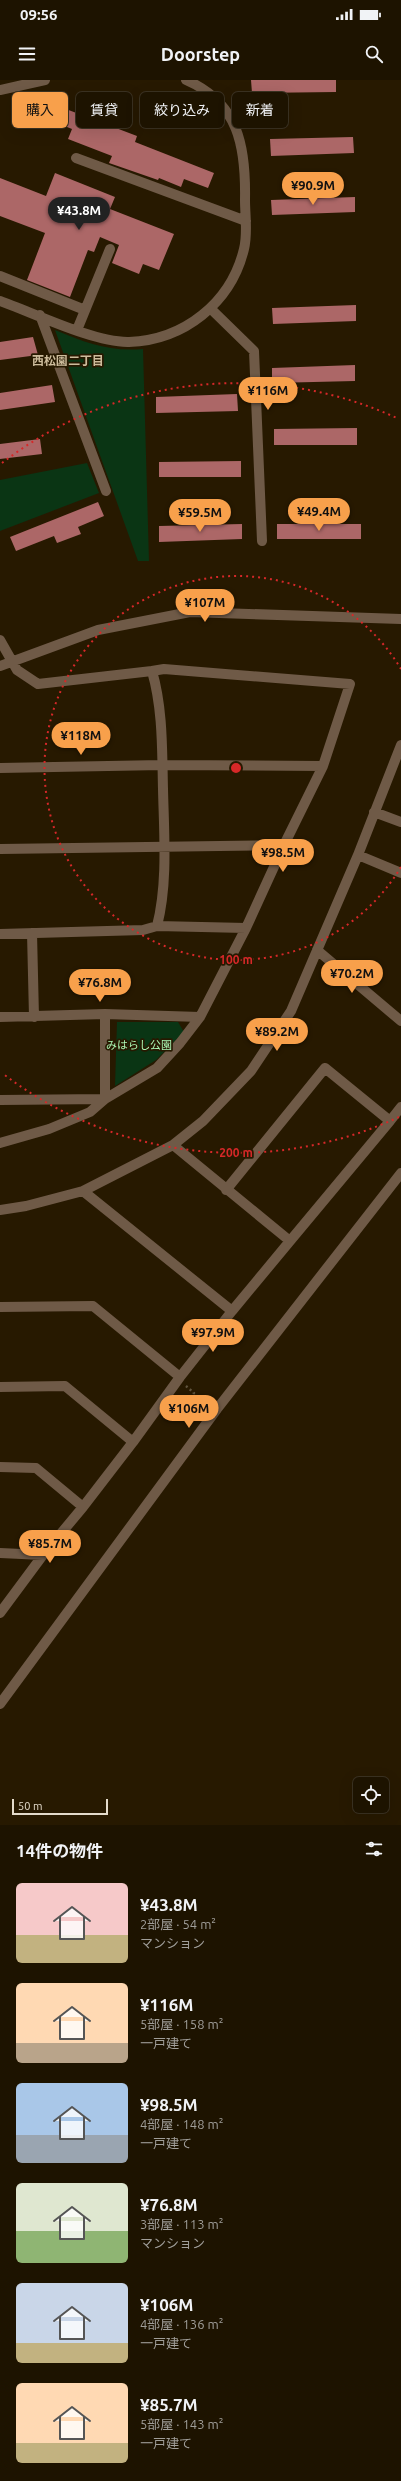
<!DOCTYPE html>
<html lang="ja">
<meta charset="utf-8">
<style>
:root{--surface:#1d1300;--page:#251c0a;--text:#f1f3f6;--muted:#a09e99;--line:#3b3222;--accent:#f8a04b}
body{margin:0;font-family:Ubuntu,"Noto Sans JP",sans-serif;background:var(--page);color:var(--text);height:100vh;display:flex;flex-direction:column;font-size:15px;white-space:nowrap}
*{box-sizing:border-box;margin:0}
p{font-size:13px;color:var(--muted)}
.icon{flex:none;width:22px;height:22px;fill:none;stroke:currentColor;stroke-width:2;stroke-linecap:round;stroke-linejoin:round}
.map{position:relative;height:1745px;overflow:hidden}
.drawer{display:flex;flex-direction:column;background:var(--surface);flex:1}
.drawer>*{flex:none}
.guide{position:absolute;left:12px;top:12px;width:377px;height:36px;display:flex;gap:8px}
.buttons{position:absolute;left:353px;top:1697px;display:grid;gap:8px}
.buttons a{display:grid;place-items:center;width:36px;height:36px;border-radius:6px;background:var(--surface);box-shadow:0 4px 16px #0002,0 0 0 1px var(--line);font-size:20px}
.scale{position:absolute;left:12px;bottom:10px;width:96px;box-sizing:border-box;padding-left:4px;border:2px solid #e4dbcb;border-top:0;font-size:11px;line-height:14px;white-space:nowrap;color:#e4dbcb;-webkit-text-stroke:3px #271900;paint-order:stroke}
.price{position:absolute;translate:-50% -34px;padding:0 9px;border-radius:14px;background:var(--accent);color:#111;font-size:13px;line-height:26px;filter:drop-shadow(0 1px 2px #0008)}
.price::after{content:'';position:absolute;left:50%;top:24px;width:12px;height:9px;margin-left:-6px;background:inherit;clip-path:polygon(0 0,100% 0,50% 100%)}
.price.current{background:#222;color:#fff}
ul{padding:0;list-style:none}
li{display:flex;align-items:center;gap:12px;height:100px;padding:0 16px}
li span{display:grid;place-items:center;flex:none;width:112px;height:80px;border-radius:6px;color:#555}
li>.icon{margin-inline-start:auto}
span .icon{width:48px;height:48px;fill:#fffc;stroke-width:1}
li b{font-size:17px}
h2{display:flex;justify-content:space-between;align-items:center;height:48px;padding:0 16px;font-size:17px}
.tag{padding:0 14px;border-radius:6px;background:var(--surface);box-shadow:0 4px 16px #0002,0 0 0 1px var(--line);font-size:14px;line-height:36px}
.tag.current{background:var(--accent);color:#111}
.status{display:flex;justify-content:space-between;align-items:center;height:28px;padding:0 20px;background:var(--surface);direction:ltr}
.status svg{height:11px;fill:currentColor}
header{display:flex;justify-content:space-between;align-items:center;height:52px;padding:0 16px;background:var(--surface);font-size:18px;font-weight:700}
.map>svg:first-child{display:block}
.green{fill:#0a3514}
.building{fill:#ac6767}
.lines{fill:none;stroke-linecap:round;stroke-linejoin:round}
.path{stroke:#60543d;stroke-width:2.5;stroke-dasharray:2 3;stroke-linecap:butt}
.minor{stroke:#6f5a47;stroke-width:10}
.ring{fill:none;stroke:#d62828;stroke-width:2;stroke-dasharray:2 4}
.labels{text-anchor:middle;stroke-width:3.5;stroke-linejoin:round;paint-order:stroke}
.park-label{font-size:11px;fill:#abf8b4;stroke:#271900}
.neighbourhood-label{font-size:12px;font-weight:bold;fill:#cdbc9c;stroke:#271900}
.centre{fill:#d62828;stroke:#271900;stroke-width:2}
.ring-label{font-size:12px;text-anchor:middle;font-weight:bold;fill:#d62828;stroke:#271900;stroke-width:3.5;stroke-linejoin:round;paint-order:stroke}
</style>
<div class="status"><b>09:56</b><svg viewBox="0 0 49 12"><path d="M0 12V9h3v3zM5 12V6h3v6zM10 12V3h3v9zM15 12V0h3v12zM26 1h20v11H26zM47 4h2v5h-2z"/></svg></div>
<header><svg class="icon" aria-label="menu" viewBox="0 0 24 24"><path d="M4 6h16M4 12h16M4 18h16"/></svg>Doorstep<svg class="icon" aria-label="search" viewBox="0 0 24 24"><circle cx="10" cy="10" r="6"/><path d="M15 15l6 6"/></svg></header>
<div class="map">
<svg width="401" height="1745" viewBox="0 0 401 1745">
<rect width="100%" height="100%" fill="#271900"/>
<!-- green -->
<path class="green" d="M55 250C86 263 110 272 143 269L149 481H138Z
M87 383 99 413 0 451V400Z
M117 942H178L184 952 156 980 115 1006Z"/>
<!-- building -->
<path class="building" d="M251 0H336V12L252 13Z
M58 26 137 56 135 62 214 93 208 108 184 99 181 107 159 98 158 100 109 83 112 76 68 59 72 49 52 41Z
M353 57 354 73 271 76 270 59Z
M55 93 115 117 110 129 174 154 159 190 143 184 139 194 112 183 119 165 100 157 94 172 88 170 70 217 27 200 45 153 0 136V98L46 116Z
M355 117V132L272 135 271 120Z
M356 225V241L273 244 272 228Z
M33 257 38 275 0 280V262Z
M355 285V301L272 303V288Z
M52 305 55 322 0 330V313Z
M237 314 238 331 156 333V317Z
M357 348V365H274V349Z
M40 359 42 374 0 379V364Z
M241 381V397H159V382Z
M98 422 104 436 78 447 81 454 57 463 54 456 16 471 10 457Z
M242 444V459L159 462V446Z
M277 444H361V459H277Z"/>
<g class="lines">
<!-- path -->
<path class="path" d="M186 1306 194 1313 191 1317 197 1320 195 1325 199 1328 204 1321 208 1323"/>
<!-- minor -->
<path class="minor" d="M0 10 45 0
M76 78 246 141
M0 196 85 230
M0 221C34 233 95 263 129 262 184 260 231 223 244 169 248 153 245 136 245 120 246 67 239 23 186 0
M211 229 254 271 262 461
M40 235 106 411
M77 250 110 169
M0 560 17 590 38 604 152 591C163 629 162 670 163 709 164 754 168 803 157 846L143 850 0 854
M0 586 98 550 190 532 401 539
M0 688 162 685 323 686 350 604 164 589 152 591
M374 732 401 742
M284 765 323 686
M0 769 284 765 246 848 157 846
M358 775 401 793
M32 853 34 937
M317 870 401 941
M0 937 105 934 200 937
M0 1020 105 1019V934
M390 1041 401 1027
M0 1063 49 1049 90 1032 105 1019 157 988 180 963 200 937 246 848
M173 1065 290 1161 390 1041 325 988 226 1110
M0 1130 26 1126 83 1111 173 1065 203 1041 251 991 291 931 358 775 401 665
M0 1227 93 1226 180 1297 232 1231 83 1111
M232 1231 290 1161
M0 1307 65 1306 133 1362 83 1427 36 1388 0 1387
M133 1362 180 1297
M0 1473 43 1475 0 1533
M43 1475 83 1427
M0 1624 217 1329 401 1093"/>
</g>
<!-- distance rings -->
<g class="ring">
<path d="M401 787A192 192 0 1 1 401 589"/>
<path d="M399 1037A385 385 0 0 1 2 993M2 383A385 385 0 0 1 399 339"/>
</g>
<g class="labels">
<!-- park labels -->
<g class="park-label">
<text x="139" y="969">みはらし公園</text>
</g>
<!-- neighbourhood labels -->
<g class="neighbourhood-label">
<text x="68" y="285">西松園二丁目</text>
</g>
</g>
<circle cx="236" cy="688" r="6" class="centre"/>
<g class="ring-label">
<text x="236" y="884">100 m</text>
<text x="236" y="1077">200 m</text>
</g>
</svg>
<div class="buttons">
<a><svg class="icon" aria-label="locate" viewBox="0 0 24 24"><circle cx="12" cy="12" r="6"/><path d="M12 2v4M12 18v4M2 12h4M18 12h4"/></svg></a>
</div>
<div class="scale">50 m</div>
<b class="price" style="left:313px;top:126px">¥90.9M</b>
<b class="price current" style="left:79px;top:151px">¥43.8M</b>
<b class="price" style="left:268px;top:331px">¥116M</b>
<b class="price" style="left:319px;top:452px">¥49.4M</b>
<b class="price" style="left:200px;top:453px">¥59.5M</b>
<b class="price" style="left:205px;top:543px">¥107M</b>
<b class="price" style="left:81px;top:676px">¥118M</b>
<b class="price" style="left:283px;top:793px">¥98.5M</b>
<b class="price" style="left:352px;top:914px">¥70.2M</b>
<b class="price" style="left:100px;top:923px">¥76.8M</b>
<b class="price" style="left:277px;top:972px">¥89.2M</b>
<b class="price" style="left:213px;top:1273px">¥97.9M</b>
<b class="price" style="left:189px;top:1349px">¥106M</b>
<b class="price" style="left:50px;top:1484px">¥85.7M</b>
<div class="guide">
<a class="tag current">購入</a>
<a class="tag">賃貸</a>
<a class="tag">絞り込み</a>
<a class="tag">新着</a>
</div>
</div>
<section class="drawer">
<h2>14件の物件<svg class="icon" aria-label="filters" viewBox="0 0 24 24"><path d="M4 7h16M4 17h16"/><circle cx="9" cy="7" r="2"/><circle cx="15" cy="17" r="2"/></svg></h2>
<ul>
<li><span style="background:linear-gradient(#f6c9c9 65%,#c2b280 0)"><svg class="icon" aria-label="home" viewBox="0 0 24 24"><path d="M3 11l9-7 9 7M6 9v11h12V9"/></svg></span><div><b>¥43.8M</b><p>2部屋 · 54 m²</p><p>マンション</p></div></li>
<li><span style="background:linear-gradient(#ffd9b3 75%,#b9a48a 0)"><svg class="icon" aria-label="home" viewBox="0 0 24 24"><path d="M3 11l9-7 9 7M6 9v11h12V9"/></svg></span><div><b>¥116M</b><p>5部屋 · 158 m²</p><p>一戸建て</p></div></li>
<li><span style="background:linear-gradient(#a9c7e8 65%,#9aa5b1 0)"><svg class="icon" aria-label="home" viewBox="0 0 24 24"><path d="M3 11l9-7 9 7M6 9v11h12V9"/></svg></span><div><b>¥98.5M</b><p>4部屋 · 148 m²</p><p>一戸建て</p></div></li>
<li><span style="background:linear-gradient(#dfe7d0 60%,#8fb573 0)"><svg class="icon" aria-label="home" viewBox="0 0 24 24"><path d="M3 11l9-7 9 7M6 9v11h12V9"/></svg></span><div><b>¥76.8M</b><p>3部屋 · 113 m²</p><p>マンション</p></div></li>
<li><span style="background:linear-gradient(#c9d6e8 75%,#c2b280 0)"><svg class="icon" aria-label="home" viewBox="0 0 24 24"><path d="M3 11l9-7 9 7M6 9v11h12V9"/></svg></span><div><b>¥106M</b><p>4部屋 · 136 m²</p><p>一戸建て</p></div></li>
<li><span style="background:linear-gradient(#ffd9b3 75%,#c2b280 0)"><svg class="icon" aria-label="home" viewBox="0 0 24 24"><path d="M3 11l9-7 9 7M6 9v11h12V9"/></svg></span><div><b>¥85.7M</b><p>5部屋 · 143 m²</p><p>一戸建て</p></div></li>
</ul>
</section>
